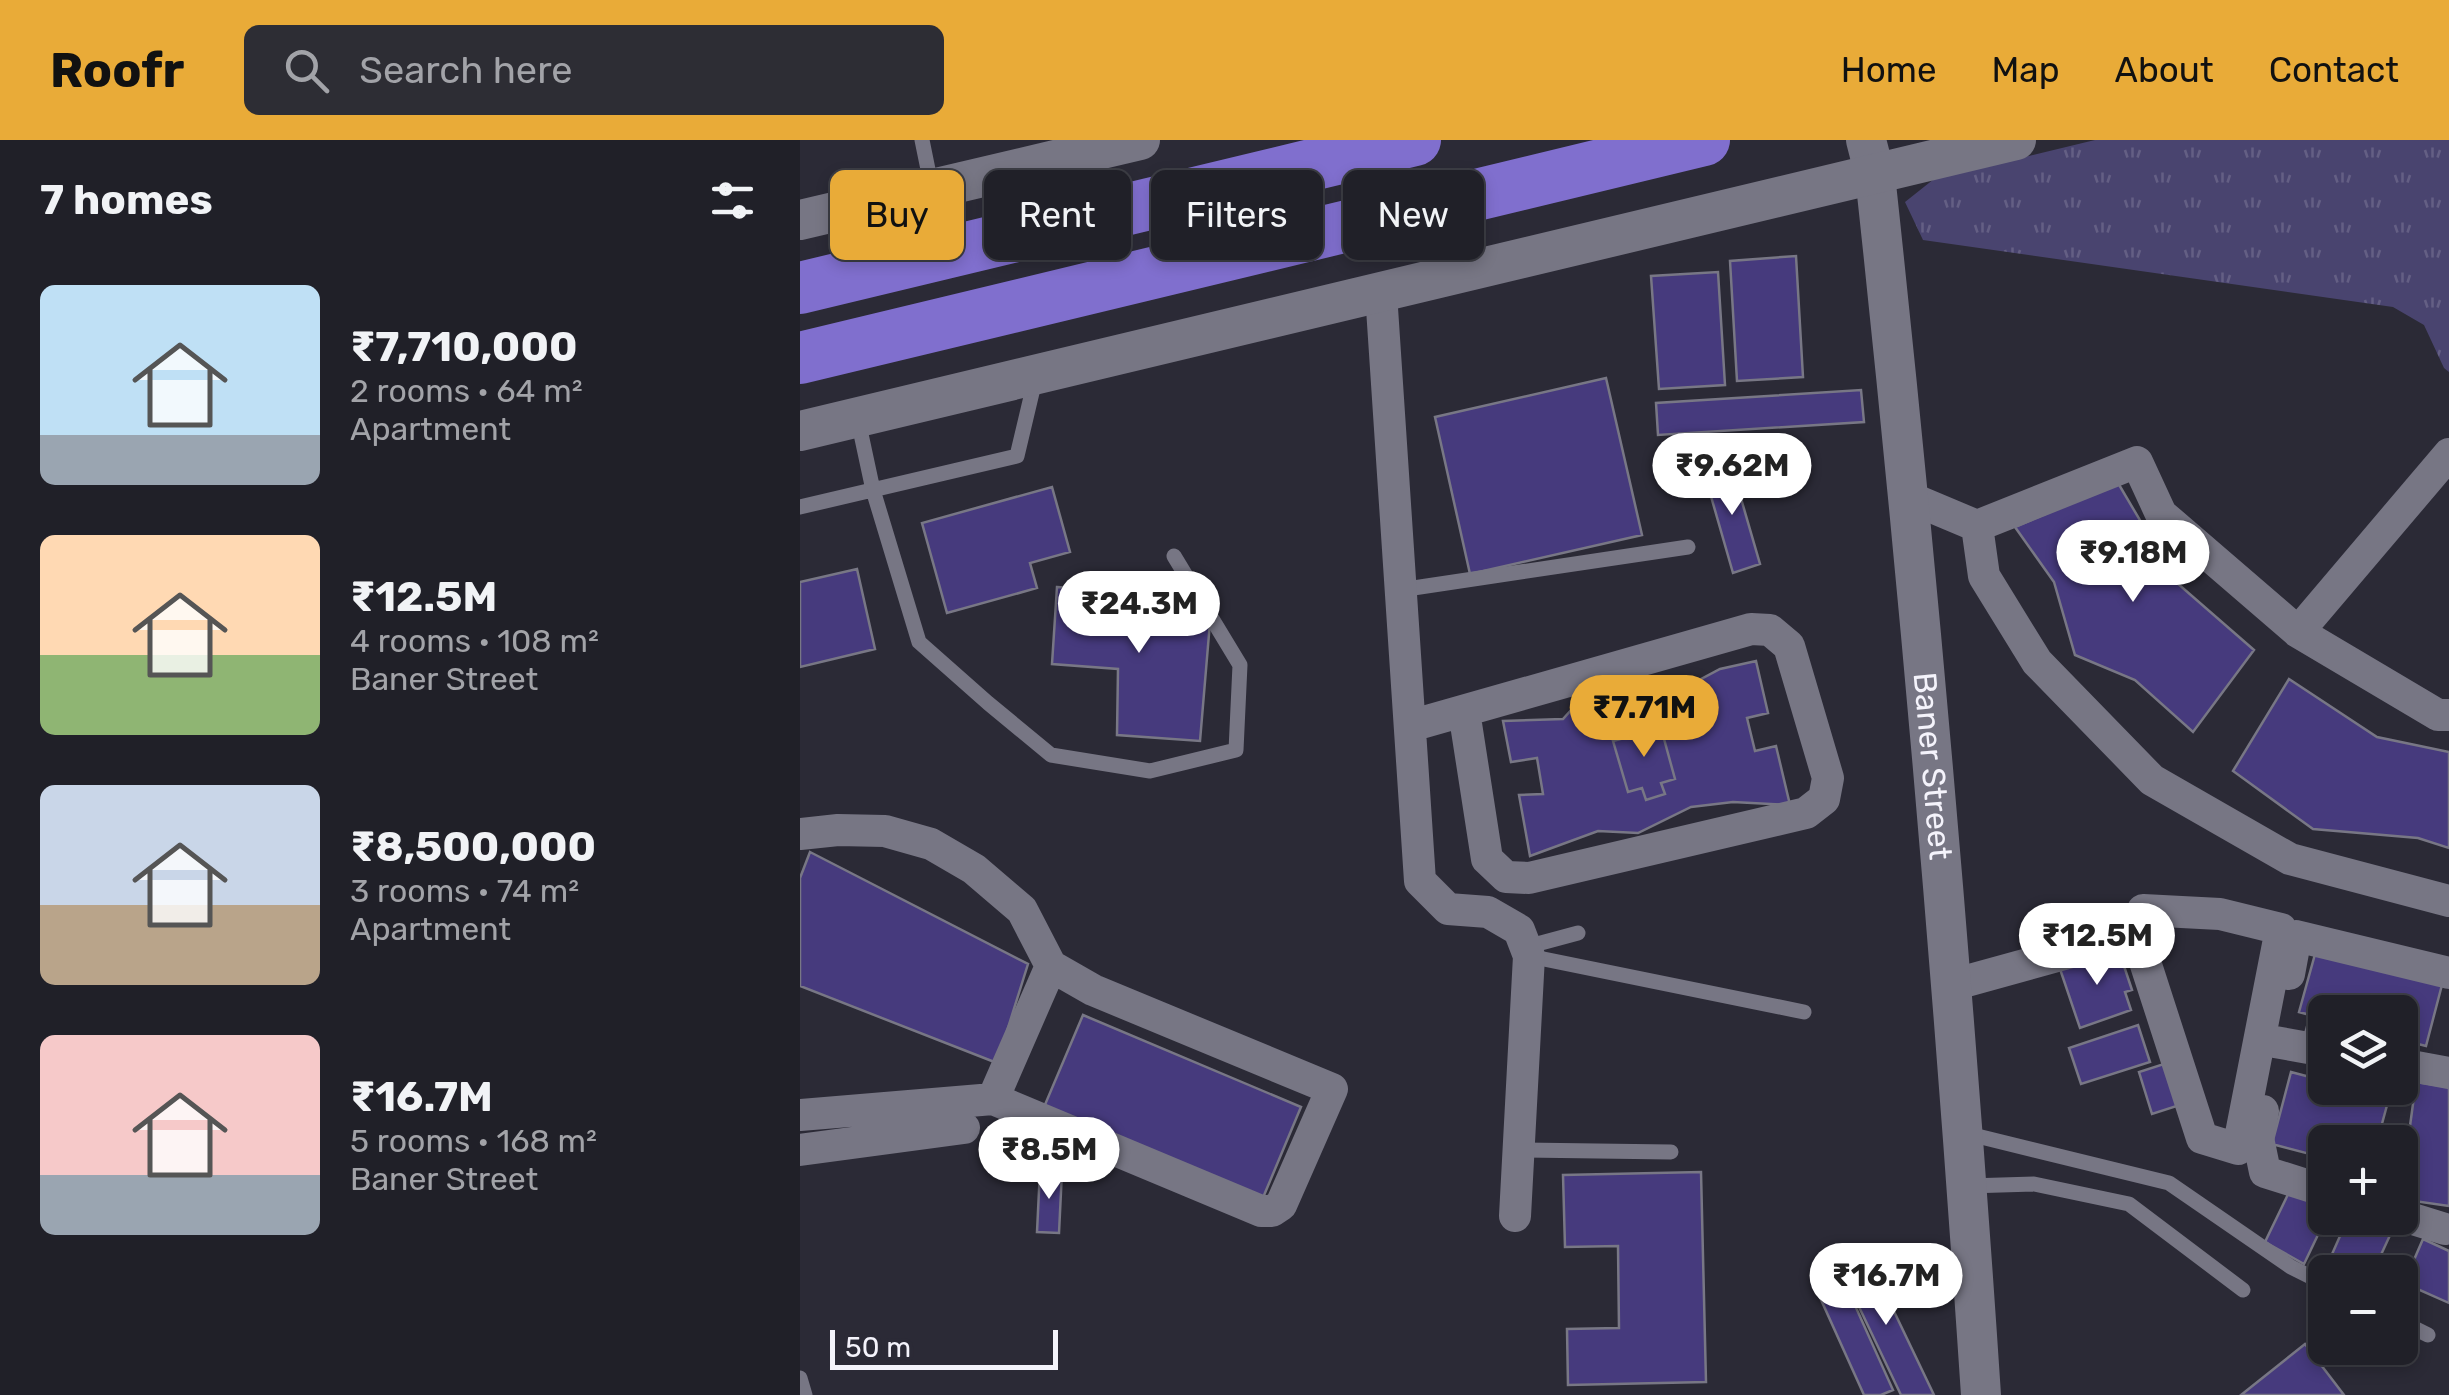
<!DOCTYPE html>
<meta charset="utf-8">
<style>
:root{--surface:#202028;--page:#2d2d34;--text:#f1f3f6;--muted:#a2a3a8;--line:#3d3e45;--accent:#e9ab38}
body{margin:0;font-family:Rubik,sans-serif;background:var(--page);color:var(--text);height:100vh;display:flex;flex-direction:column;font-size:38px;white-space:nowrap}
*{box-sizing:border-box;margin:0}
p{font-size:32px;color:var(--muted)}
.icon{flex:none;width:55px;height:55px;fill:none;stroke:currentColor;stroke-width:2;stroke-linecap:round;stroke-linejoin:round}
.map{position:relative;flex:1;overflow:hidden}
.details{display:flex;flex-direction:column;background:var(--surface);width:800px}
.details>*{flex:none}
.top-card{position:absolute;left:30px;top:30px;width:950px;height:90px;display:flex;gap:20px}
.controls{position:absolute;left:1508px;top:855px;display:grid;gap:20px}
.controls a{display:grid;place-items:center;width:110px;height:110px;border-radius:15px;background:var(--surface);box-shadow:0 5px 15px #0003,0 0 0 2px var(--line);font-size:50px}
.scale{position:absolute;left:30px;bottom:25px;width:228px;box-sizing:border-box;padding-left:10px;border:5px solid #f4f3fb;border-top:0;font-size:28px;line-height:35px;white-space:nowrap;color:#f4f3fb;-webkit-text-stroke:8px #2b2a36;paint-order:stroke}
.price{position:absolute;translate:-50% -85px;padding:0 22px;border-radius:35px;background:#fff;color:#222;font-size:32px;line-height:65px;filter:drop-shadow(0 2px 5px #0008)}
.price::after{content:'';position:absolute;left:50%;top:60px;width:30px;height:22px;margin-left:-15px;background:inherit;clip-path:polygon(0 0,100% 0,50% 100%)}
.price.active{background:var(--accent);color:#111}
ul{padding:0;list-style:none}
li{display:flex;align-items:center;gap:30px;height:250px;padding:0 40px}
li span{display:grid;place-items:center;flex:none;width:280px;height:200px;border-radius:15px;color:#555}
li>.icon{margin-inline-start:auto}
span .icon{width:120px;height:120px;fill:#fffc;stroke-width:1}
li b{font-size:42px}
h2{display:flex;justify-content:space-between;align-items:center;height:120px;padding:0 40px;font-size:42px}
.chip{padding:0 35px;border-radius:15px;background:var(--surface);box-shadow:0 5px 15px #0003,0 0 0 2px var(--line);font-size:35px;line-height:90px}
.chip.active{background:var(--accent);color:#111}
header{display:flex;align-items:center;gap:60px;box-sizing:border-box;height:140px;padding:0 50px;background:var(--accent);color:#111}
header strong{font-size:48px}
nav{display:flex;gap:55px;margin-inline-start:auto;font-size:35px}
.search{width:700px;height:90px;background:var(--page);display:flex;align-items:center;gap:25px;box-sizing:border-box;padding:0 35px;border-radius:15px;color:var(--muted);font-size:38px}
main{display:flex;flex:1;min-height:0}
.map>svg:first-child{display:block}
.grass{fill:url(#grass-tufts)}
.building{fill:#463a7d;stroke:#787785;stroke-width:2.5}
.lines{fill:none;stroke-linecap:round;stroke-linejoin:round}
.service{stroke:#777684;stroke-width:15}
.minor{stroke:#777684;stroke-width:32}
.tertiary{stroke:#777684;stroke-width:40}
.trunk{stroke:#806fce;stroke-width:52}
.labels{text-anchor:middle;stroke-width:10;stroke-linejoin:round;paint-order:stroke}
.street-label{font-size:32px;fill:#f4f3fb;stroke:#2b2a36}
</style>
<header>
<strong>Roofr</strong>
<div class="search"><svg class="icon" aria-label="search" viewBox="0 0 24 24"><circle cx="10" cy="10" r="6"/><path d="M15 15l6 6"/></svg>Search here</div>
<nav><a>Home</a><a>Map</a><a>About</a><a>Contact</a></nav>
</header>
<main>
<section class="details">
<h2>7 homes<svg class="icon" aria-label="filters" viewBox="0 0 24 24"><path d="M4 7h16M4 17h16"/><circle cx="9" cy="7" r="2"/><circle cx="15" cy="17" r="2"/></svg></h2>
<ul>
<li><span style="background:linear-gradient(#bfe0f5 75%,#9aa5b1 0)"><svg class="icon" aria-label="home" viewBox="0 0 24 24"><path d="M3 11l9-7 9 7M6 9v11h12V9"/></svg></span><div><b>₹7,710,000</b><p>2 rooms · 64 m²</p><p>Apartment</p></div></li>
<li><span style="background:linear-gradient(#ffd9b3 60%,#8fb573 0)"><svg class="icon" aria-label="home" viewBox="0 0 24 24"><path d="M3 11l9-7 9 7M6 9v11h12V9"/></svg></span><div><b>₹12.5M</b><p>4 rooms · 108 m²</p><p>Baner Street</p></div></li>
<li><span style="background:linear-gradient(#c9d6e8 60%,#b9a48a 0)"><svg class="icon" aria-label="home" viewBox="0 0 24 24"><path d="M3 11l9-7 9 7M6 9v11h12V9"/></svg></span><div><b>₹8,500,000</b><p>3 rooms · 74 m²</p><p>Apartment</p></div></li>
<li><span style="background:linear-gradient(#f6c9c9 70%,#9aa5b1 0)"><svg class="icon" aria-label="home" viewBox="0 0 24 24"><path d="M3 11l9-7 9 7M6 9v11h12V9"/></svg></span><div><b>₹16.7M</b><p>5 rooms · 168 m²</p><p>Baner Street</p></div></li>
</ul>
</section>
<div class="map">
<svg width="1649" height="1255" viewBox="0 0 1649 1255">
<defs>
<pattern id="grass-tufts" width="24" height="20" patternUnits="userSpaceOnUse" patternTransform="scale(2.5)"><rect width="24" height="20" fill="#49446f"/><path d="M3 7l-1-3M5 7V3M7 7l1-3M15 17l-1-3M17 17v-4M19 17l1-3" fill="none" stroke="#645f84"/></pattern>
</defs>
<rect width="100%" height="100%" fill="#2b2a36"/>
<!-- grass -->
<path class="grass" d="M1295 0H1649V232L1644 228 1624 185 1593 167 1123 100 1105 62 1134 39Z"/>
<!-- building -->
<path class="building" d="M996 116 1003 237 937 241 930 121Z
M918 132 925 245 859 249 851 136Z
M806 238 842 395 670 434 635 277Z
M1061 250 1064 282 858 295 856 263Z
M931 324 960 424 933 433 904 332Z
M1318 343 1377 443 1454 510 1393 592 1335 540 1275 515 1254 442 1215 387Z
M252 347 270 412 230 423 237 448 147 473 122 383Z
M57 429 75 509 0 527V442Z
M257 447 380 455 410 482 400 601 317 595 318 529 252 524Z
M956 521 968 573 947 578 955 611 976 606 990 665 933 662 891 667 838 693 798 691 730 716 719 655 743 654 737 618 711 622 703 581 763 579 782 558 871 555 920 529Z
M1489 539 1577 597 1649 612V708L1618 698 1513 689 1433 631Z
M845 582 848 591 861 588 875 639 861 643 865 654 846 660 842 648 828 652 813 601 828 597 826 587Z
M10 712 228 824 197 923 0 846V738Z
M1517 807 1643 841 1626 906 1610 902 1607 915 1600 913V872H1525V899L1505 894 1510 875 1499 872Z
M1314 810 1319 824 1323 823 1332 850 1325 852 1331 870 1280 888 1260 829Z
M283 875 501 967 462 1060 244 967Z
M1338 885 1350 922 1281 944 1269 908Z
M1370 922 1383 964 1352 974 1339 932Z
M1491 932 1525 941V948H1550L1589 958 1577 1002H1525V1018L1472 1004Z
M1616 942 1649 947V1066L1600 1059Z
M240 1030 262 1031 259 1093 237 1092Z
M901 1032 906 1242 768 1245 767 1189 819 1188 818 1106 765 1107 763 1035Z
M1492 1046 1525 1060 1526 1078 1504 1124 1465 1102Z
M1548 1078H1561L1592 1091 1573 1132 1525 1130Z
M1623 1099 1649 1111V1163L1604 1143Z
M1067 1115 1134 1255H1101L1040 1127Z
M1044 1141 1093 1250 1081 1255H1064L1018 1153Z
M1505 1204 1544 1255H1441Z"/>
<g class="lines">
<!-- service -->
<path class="service" d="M122 0 132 49
M58 280 73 350 119 502 188 563 251 615 350 631 436 610 440 525 374 416
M0 367 217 316 235 240
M600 450 888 407
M726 807 778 793
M729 816 1004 872
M1165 993 1369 1043 1491 1127 1525 1144
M719 1010 871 1012
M1168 1046 1234 1044 1329 1064 1443 1150
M1600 1181 1628 1195
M0 1238 5 1255"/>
<!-- minor -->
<path class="minor" d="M581 153 620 741 648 769 688 772 719 790 729 816 715 1076
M1108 357 1177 386 1337 322 1361 374 1498 492 1649 314
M1177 386 1184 436 1237 522 1352 640 1490 719 1649 761
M1498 492 1638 575H1649
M610 586 951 489 970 490 989 506 1028 638 1024 659 1006 673 729 738 706 737 687 719 664 571
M0 694 38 690 85 691 131 704 174 729 222 770 251 826 293 850 532 949 481 1065 472 1071H461L193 959 0 975
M1489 834 1496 796 1649 833
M1152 845 1336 794 1402 998 1438 1009 1481 789 1420 774 1343 770 1336 794
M1475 902 1525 911
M1600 924 1649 933
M193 959 251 826
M1463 971 1458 998 1465 1032 1525 1051
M0 1010 164 988
M1600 1075 1645 1089"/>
<!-- tertiary -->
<g class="tertiary">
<path id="s1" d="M1066 0 1075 35C1119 441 1154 848 1181 1255"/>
<path d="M0 80 340 0"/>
<path d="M0 291 1216 0"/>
</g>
<!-- trunk -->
<path class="trunk" d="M0 148 615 0
M0 218 904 0"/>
</g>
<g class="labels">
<!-- street labels -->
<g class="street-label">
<text dy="11" stroke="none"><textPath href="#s1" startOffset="630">Baner Street</textPath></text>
</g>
</g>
</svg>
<div class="controls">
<a><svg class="icon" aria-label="layers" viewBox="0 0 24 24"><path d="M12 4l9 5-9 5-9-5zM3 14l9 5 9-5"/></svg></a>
<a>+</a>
<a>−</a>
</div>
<div class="scale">50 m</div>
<b class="price" style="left:932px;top:378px">₹9.62M</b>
<b class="price" style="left:1333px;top:465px">₹9.18M</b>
<b class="price" style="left:339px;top:516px">₹24.3M</b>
<b class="price active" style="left:844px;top:620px">₹7.71M</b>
<b class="price" style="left:1297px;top:848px">₹12.5M</b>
<b class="price" style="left:249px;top:1062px">₹8.5M</b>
<b class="price" style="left:1086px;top:1188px">₹16.7M</b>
<div class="top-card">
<a class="chip active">Buy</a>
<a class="chip">Rent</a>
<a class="chip">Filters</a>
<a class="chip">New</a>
</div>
</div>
</main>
